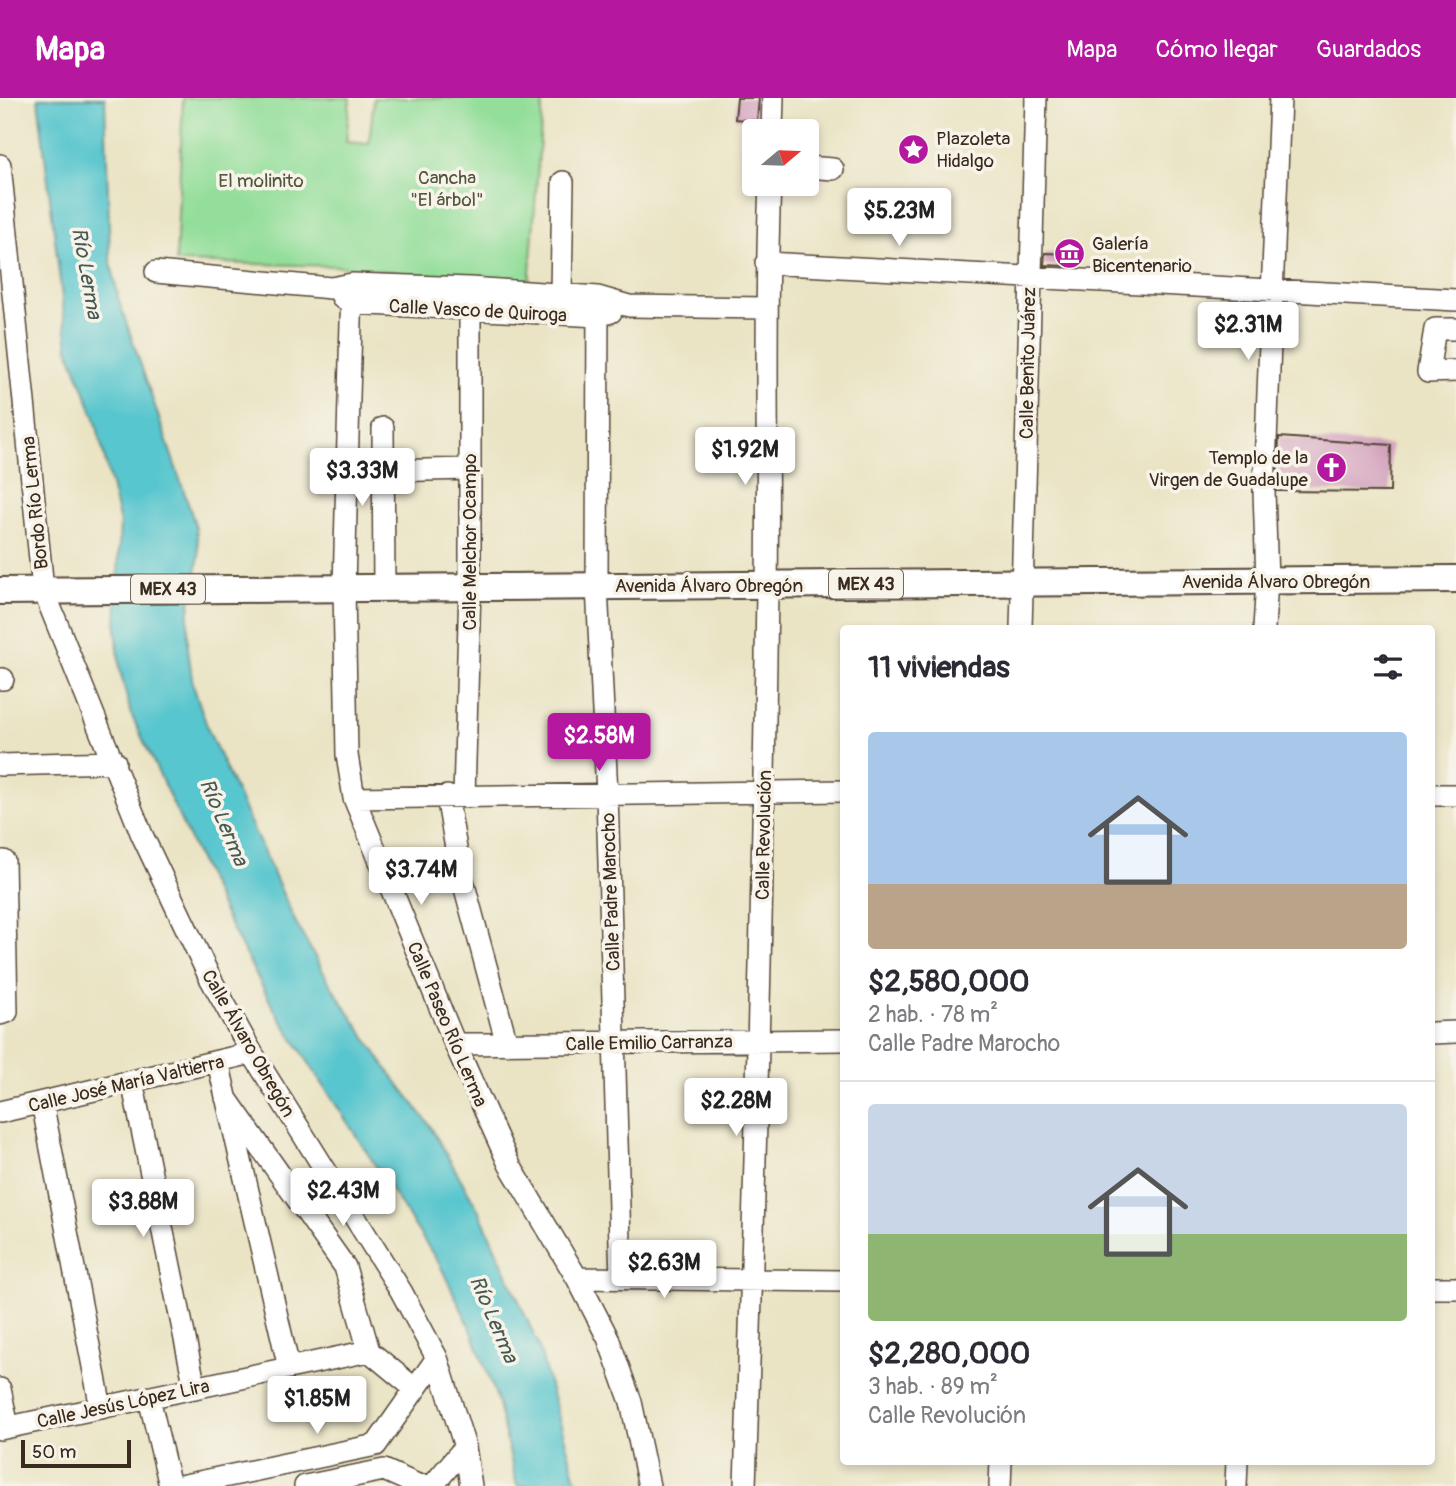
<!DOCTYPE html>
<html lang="es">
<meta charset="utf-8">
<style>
:root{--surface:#fff;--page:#f7f7f7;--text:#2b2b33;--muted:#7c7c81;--line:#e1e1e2;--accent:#b5179e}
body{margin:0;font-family:Pangolin,sans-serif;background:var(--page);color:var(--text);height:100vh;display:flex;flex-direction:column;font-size:26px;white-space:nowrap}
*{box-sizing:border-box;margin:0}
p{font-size:23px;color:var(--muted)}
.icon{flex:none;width:38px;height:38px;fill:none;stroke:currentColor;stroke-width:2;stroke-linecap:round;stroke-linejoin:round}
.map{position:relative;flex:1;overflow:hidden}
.details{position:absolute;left:840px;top:527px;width:595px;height:840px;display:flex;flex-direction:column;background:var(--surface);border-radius:7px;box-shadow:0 4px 10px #0003}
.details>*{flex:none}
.needle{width:46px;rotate:71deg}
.controls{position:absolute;left:742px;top:21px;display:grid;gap:14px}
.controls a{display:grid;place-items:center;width:77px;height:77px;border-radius:7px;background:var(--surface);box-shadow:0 4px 10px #0003;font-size:35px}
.scale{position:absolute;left:21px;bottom:18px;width:110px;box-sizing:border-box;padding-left:7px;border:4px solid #3b2a1e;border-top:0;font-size:19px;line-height:24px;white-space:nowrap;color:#3b2a1e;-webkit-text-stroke:5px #f7f3e8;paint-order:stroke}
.price{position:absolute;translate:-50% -60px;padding:0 16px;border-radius:7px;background:#fff;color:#222;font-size:23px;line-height:46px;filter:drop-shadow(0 2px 4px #0008)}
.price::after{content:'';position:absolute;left:50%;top:42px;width:21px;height:16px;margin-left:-10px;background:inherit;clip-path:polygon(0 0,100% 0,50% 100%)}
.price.active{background:var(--accent);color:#fff}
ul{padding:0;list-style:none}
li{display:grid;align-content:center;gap:14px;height:371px;padding:0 28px}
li+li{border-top:2px solid var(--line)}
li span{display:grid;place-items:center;height:217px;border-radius:7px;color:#555}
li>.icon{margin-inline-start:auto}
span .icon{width:126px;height:126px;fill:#fffc;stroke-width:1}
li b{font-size:30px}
h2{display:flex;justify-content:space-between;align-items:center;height:84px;padding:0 28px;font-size:30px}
header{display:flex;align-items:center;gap:42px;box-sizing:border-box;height:98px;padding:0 35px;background:var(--accent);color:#fff}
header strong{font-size:33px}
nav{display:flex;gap:38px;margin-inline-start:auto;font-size:24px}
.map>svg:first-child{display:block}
.green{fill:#93de9a;stroke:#67845c;stroke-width:2}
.water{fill:#58c6ce;stroke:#4a7876;stroke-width:2}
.building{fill:#d19fbc}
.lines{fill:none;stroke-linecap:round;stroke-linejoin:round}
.minor-casing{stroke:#554637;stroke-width:24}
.major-casing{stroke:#554637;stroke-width:30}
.minor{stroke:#fff;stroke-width:21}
.major{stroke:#fff;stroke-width:26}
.labels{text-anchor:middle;stroke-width:7;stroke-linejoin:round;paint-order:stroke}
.shield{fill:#f7f3e8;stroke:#73665b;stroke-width:2}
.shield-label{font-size:18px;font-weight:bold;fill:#3b2a1e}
.poi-label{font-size:19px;fill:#3b2a1e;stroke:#f7f3e8;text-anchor:start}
.park-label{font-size:19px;fill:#51573d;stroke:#f7f3e8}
.street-label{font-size:19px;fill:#3b2a1e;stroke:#f7f3e8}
.water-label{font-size:21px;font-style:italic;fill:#445953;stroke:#f7f3e8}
</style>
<header>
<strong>Mapa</strong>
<nav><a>Mapa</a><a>Cómo llegar</a><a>Guardados</a></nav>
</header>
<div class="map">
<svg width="1456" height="1388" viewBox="0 0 1456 1388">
<rect width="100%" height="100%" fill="#f7f3e8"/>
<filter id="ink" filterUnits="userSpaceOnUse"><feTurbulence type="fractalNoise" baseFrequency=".0143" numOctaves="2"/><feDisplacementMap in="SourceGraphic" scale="14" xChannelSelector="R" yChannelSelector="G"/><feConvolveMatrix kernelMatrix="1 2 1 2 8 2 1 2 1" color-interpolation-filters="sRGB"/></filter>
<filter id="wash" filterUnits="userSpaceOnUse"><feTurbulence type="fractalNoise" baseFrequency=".00686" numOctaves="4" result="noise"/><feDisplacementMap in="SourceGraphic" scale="28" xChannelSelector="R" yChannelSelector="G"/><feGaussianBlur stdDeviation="1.57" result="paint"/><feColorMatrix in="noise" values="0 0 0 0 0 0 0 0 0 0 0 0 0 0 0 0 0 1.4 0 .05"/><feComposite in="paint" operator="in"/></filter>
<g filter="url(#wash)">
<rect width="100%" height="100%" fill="#eae4c5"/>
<!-- green -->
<path class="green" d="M183 0H350L346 44 369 46 374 0H543L529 188 337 168 176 164Z"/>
<!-- water -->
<path class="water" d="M38 0H105L110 160 119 203 196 429 199 457 188 518V551L193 587 209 634 295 823 330 886 384 967 429 1026 479 1113 538 1246 578 1388H517L496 1298 470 1229 440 1167 274 911 225 817 131 616 120 572 116 530 120 425 95 320 68 250Z"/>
<g id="blocks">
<!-- building -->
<path class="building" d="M737 0H759L757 23 735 21Z
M1045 155 1069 156 1068 168 1044 167Z
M1279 339 1391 347 1390 394 1277 393Z"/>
</g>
</g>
<g filter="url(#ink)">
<use href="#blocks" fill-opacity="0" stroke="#554637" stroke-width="2"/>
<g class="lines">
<defs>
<path id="minor" d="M772 33 773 0
M0 67 43 491 142 737 209 878 252 955 401 1193 437 1260 465 1349 471 1388
M807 69 833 71
M766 165 1456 202
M156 174 331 190 352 186 470 190 598 199 629 208 765 210
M352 186 344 490 347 657 354 700 455 946 509 1066 577 1180 608 1240 631 1304 649 1388
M561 196 563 84
M342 199 351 205 598 218 611 214
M598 199 597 488 607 696 621 1180
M1456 231H1435L1428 274 1456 273
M383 330 384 490
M383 373 470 371
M1021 530 1036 0
M1264 530 1267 483 1264 393 1280 0
M0 581H3
M0 667 115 664
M1432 697H1456
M447 698 459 768 507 946
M464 698 470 489V190
M354 700 844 693
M0 763H4L7 914 0 916
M1432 935 1456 934
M455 946 844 942
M218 964 289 1270
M132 983 195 1290
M226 1000 345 1169 369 1253 415 1291
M42 1004 101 1310
M0 1014 252 955
M577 1180 844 1183
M1432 1190H1456
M0 1291 8 1329
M149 1300 170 1388
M0 1331 369 1253
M180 1388 376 1347 437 1260
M305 1388 384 1372 420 1388
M420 1388 434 1386 465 1349
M745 1388C755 1089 763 790 767 492 769 356 764 221 770 86
M1000 1388 1001 1363
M1236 1388 1237 1363"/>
<path id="major" d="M0 493 1456 481"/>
</defs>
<!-- minor casing -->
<use href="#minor" class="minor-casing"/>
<!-- major casing -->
<use href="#major" class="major-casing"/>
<!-- minor -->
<use href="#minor" class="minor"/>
<!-- major -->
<use href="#major" class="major"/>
</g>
</g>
<!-- icons -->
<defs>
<symbol id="sight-disc" viewBox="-11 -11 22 22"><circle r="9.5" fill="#b5179e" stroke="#f7f3e8"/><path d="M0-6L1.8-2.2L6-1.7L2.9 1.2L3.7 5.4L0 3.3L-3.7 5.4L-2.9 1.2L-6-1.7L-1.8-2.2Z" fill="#fff"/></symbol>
<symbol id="museum-disc" viewBox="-11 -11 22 22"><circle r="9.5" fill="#b5179e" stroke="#f7f3e8"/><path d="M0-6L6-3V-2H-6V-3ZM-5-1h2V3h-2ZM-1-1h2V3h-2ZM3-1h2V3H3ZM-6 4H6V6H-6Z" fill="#fff"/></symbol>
<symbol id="church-disc" viewBox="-11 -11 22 22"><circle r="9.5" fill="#b5179e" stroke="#f7f3e8"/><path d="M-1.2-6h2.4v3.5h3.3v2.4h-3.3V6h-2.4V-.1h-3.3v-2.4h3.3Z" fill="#fff"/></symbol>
</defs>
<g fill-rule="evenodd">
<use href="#sight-disc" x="896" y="34" width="35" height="35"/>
<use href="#museum-disc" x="1052" y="138" width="35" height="35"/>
<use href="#church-disc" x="1314" y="352" width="35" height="35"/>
</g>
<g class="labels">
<!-- shield labels -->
<g class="shield">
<rect x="829" y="471.5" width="74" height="29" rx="5"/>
<rect x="131" y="476.5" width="74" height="29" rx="5"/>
</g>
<g class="shield-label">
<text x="866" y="492">MEX 43</text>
<text x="168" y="497">MEX 43</text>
</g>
<!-- poi labels -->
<g class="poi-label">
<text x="936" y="47">Plazoleta<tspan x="936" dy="22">Hidalgo</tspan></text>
<text x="1092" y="152">Galería<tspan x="1092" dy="22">Bicentenario</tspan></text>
<text x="1308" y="366" text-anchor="end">Templo de la<tspan x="1308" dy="22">Virgen de Guadalupe</tspan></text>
</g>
<!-- park labels -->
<g class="park-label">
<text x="447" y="86">Cancha<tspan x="447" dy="22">"El árbol"</tspan></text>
<text x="261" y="89">El molinito</text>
</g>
<!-- street labels -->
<g class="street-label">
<text transform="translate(478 212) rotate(3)" y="7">Calle Vasco de Quiroga</text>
<text transform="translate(1027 265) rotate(-89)" y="7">Calle Benito Juárez</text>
<text transform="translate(34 405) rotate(-96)" y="7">Bordo Río Lerma</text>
<text transform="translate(469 444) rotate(-90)" y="7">Calle Melchor Ocampo</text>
<text x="1276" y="490">Avenida Álvaro Obregón</text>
<text x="709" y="494">Avenida Álvaro Obregón</text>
<text transform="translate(763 737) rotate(-89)" y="7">Calle Revolución</text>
<text transform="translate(610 794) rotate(-92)" y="7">Calle Padre Marocho</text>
<text transform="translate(448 926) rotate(67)" y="7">Calle Paseo Río Lerma</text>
<text transform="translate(649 944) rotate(-1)" y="7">Calle Emilio Carranza</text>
<text transform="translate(249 945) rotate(60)" y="7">Calle Álvaro Obregón</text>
<text transform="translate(126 985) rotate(-13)" y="7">Calle José María Valtierra</text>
<text transform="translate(123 1305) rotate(-12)" y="7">Calle Jesús López Lira</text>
</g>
<!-- water labels -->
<g class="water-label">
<text transform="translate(87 175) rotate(80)" y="7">Río Lerma</text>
<text transform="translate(224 724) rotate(67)" y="7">Río Lerma</text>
<text transform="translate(494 1221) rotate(67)" y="7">Río Lerma</text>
</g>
</g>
</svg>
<div class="controls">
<a><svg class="needle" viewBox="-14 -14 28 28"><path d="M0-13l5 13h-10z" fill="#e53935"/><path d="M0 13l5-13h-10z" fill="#7c7c81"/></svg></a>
</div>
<div class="scale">50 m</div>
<b class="price" style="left:899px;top:150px">$5.23M</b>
<b class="price" style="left:1248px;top:264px">$2.31M</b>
<b class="price" style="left:745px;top:389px">$1.92M</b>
<b class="price" style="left:362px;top:410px">$3.33M</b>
<b class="price active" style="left:599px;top:675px">$2.58M</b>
<b class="price" style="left:421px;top:809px">$3.74M</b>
<b class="price" style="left:736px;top:1040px">$2.28M</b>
<b class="price" style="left:343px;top:1130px">$2.43M</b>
<b class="price" style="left:143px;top:1141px">$3.88M</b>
<b class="price" style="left:664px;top:1202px">$2.63M</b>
<b class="price" style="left:317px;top:1338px">$1.85M</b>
<section class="details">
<h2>11 viviendas<svg class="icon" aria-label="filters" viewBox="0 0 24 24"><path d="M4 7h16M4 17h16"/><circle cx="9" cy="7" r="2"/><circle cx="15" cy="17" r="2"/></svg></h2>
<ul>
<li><span style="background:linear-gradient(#a9c7e8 70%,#b9a48a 0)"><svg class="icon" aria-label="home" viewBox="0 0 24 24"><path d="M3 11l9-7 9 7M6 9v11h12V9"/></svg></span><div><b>$2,580,000</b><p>2 hab. · 78 m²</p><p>Calle Padre Marocho</p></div></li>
<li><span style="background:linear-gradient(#c9d6e8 60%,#8fb573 0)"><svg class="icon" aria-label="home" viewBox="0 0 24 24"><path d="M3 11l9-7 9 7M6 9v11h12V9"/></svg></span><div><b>$2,280,000</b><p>3 hab. · 89 m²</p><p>Calle Revolución</p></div></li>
</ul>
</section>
</div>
